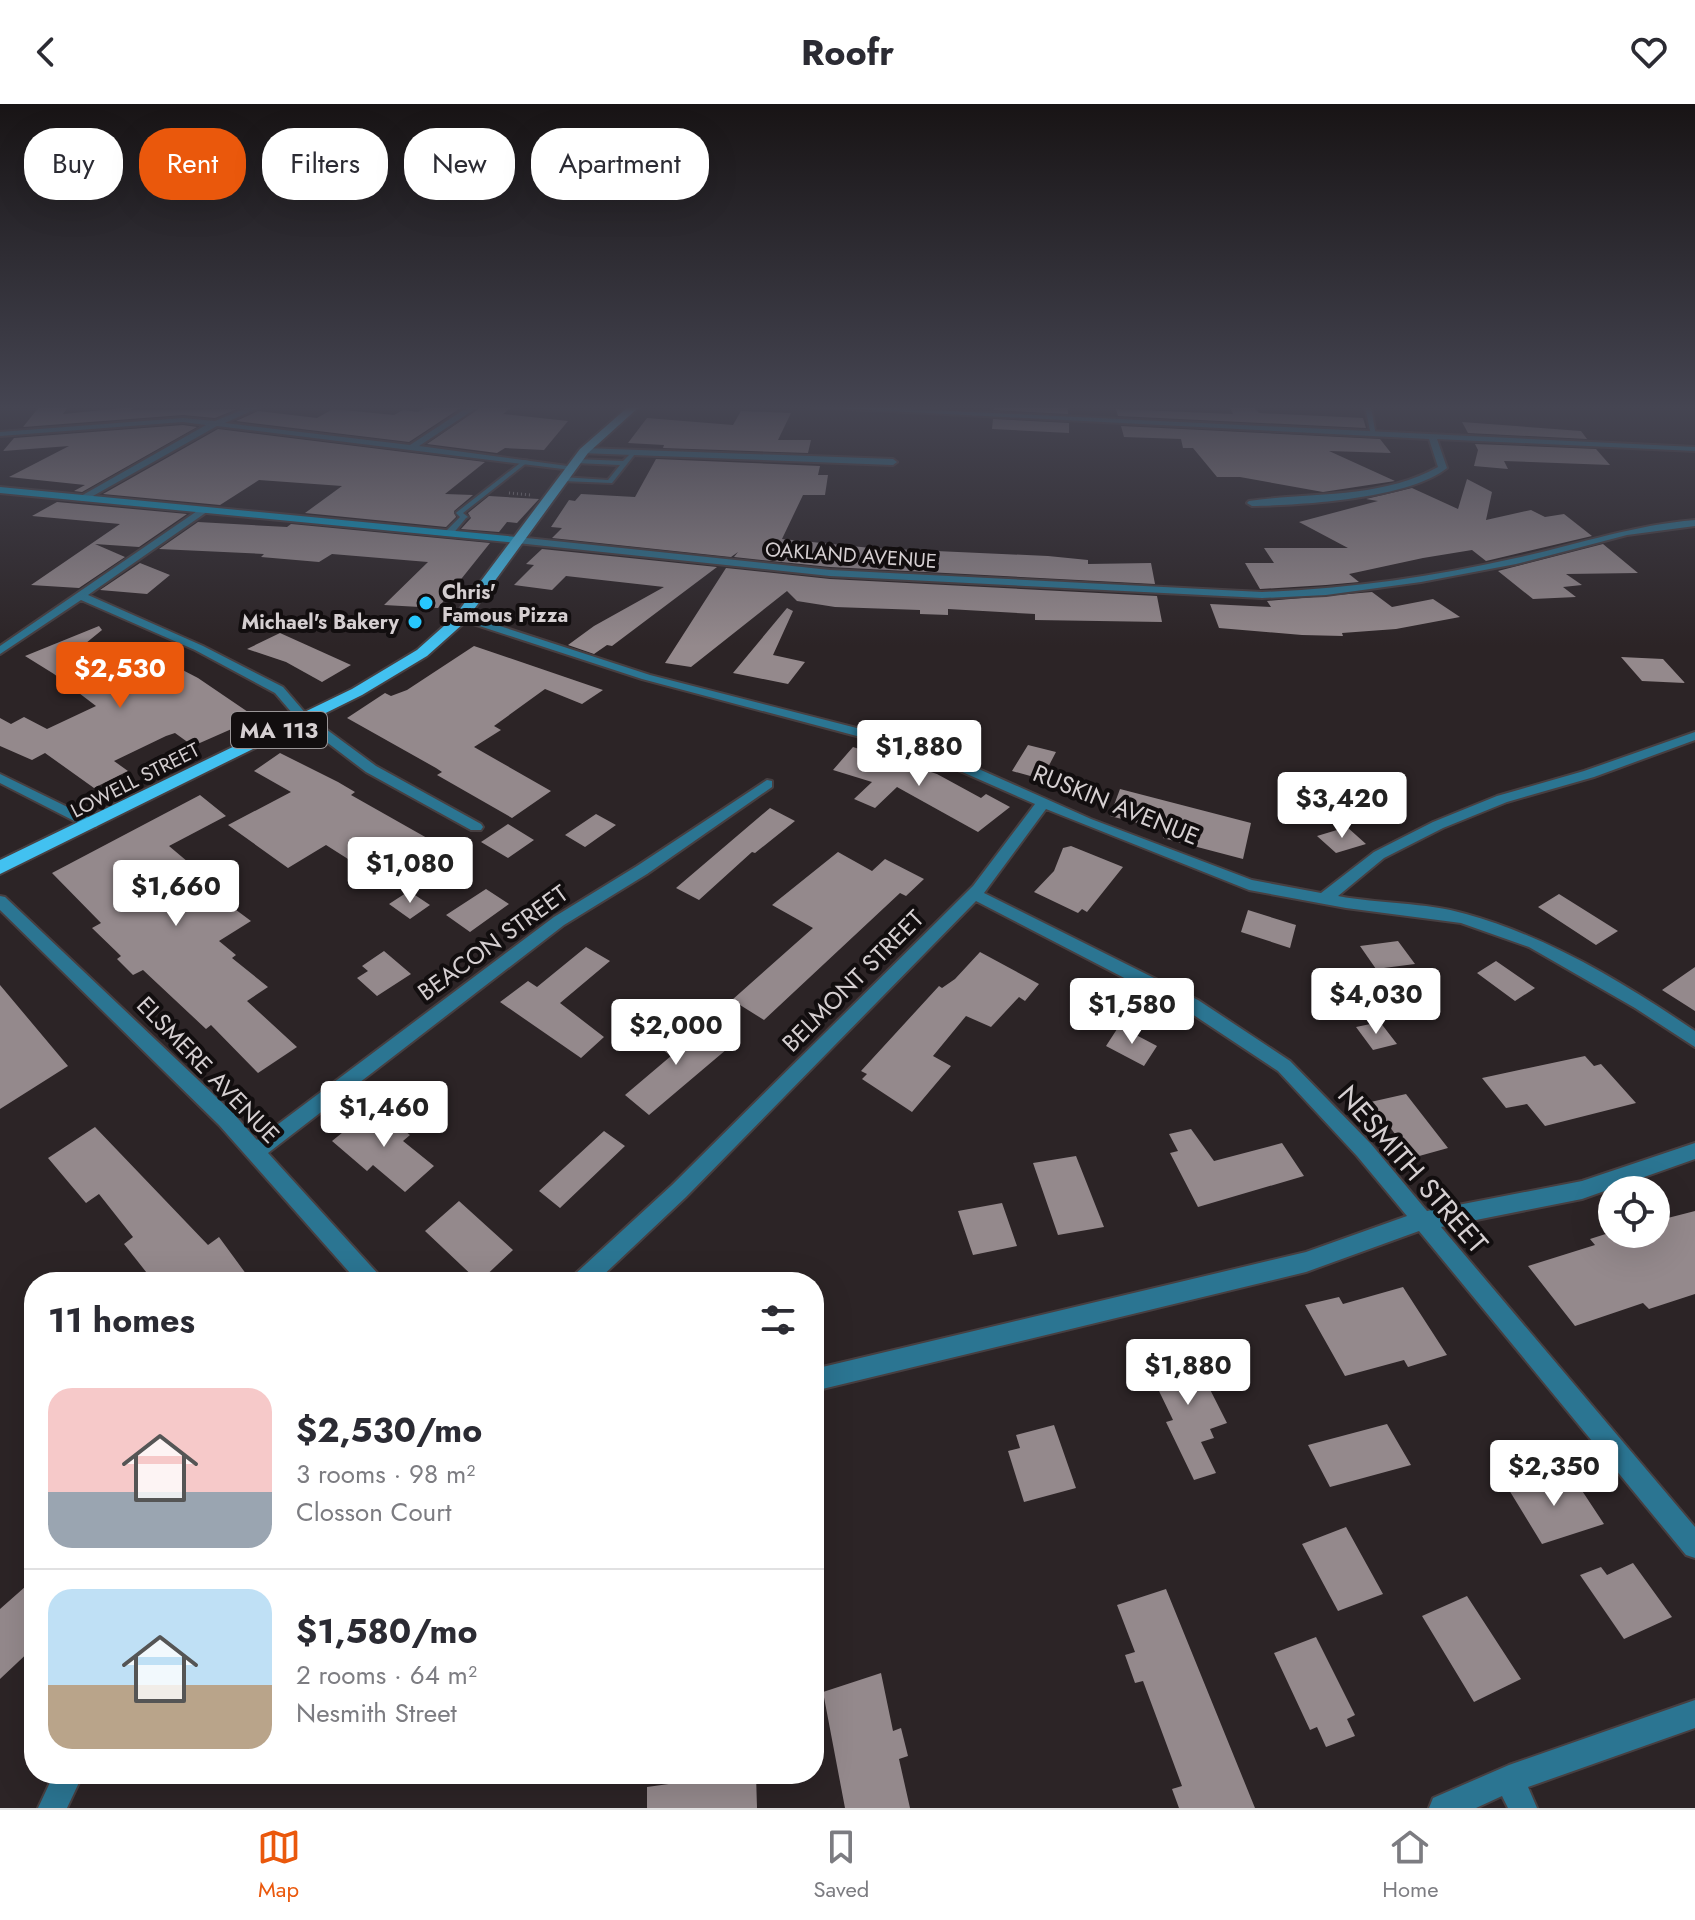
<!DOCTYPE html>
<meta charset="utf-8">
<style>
:root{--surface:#fff;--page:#f7f7f7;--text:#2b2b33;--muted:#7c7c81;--line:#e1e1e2;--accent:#ea580c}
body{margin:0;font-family:Jost,sans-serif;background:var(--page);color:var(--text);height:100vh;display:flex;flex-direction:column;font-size:30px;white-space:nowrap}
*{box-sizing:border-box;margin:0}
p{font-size:26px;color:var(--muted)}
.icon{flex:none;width:44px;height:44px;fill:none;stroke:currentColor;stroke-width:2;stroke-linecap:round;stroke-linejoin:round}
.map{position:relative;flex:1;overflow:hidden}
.panel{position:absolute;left:24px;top:1168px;width:800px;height:512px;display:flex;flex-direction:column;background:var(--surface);border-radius:32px;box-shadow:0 8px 32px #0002}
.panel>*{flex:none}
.banner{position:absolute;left:24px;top:24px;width:800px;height:72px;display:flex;gap:16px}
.buttons{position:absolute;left:1598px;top:1072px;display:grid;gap:16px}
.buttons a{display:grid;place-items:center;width:72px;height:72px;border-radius:50%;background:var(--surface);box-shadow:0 8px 32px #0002;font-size:40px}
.price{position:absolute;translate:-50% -68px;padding:0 18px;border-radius:8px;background:#fff;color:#222;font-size:26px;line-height:52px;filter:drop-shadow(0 2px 4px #0008)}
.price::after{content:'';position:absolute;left:50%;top:48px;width:24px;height:18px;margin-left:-12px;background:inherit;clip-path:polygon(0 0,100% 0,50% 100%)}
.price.current{background:var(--accent);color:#fff}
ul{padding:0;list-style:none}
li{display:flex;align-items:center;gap:24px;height:200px;padding:0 24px}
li+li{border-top:2px solid var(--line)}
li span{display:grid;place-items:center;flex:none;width:224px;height:160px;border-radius:24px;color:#555}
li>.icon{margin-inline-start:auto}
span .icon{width:96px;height:96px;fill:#fffc;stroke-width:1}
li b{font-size:34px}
h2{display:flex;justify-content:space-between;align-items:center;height:96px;padding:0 24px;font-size:34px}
.chip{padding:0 28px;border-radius:32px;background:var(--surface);box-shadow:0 8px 32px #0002;font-size:28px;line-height:72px}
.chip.current{background:var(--accent);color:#fff}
header{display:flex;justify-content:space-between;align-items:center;height:104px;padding:0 24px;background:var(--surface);font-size:36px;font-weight:700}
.tab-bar{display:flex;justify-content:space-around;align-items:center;height:112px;border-top:2px solid var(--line);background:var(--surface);font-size:22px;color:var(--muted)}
.tab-bar a{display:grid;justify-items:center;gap:4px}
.tab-bar .current{color:var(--accent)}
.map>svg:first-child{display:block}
.building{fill:#94898c}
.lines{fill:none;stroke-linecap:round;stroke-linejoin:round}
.lane-casing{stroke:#473f41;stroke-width:4}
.street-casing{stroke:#473f41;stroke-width:4}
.secondary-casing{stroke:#473f41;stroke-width:4}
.primary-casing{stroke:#473f41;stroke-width:4}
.path{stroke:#898284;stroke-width:3;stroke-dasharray:1 3;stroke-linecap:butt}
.lane{fill:#2b7592;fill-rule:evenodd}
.street{fill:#2b7592;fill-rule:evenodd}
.secondary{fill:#07a1cf;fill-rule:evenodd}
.primary{fill:#42c1f0;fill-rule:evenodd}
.poi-dot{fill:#27c8fe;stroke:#120e0f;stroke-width:3}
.labels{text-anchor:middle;stroke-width:8;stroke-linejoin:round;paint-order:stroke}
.far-street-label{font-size:20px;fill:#d5cfd1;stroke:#120e0f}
.far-poi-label{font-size:20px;font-weight:bold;fill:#d5cfd1;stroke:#120e0f;text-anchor:start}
.shield{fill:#120e0f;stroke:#9a9597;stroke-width:2}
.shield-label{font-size:22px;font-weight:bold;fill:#d5cfd1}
.street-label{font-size:24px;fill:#d5cfd1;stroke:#120e0f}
.near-street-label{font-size:28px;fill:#d5cfd1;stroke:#120e0f}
</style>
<header><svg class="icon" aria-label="back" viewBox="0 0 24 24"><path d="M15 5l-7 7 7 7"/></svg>Roofr<svg class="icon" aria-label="heart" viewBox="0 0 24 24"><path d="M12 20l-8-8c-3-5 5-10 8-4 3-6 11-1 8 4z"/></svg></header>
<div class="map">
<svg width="1695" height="1704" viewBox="0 0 1695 1704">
<rect width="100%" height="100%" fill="#2c2426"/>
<!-- building -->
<path class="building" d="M39 303H68L63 310 133 303 131 306 237 305 215 314 183 311 23 323Z
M426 303H462L409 338 236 317 258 307 317 314 333 305 394 311 403 306 418 308Z
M481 303H512L503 310 568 317 544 346 505 344 497 349 427 340Z
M994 303H1068V310L994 306Z
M1230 303H1254L1259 309 1363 314 1366 324 1118 312 1116 305 1233 310Z
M741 307 791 309 778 336H811L808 349 663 344 664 341 628 339 647 314 733 321Z
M993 315 1069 319V329L992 325Z
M1462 318 1581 327 1587 335 1468 329Z
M183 321 197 323 82 388 74 387 85 381 9 373 69 342 3 347 14 334Z
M1121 322 1380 335 1391 349 1329 347 1395 377 1323 388 1240 373H1217L1193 344H1183L1181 335 1124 333Z
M218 325 485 358 445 390 473 391 454 407 456 413 446 423 305 409 342 382 259 376 220 401 103 390Z
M1475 340 1596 345 1610 361 1504 357 1508 365 1474 362 1478 346Z
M656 355 820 362 818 371H828L825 391H803L782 435 871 444 1048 452 1088 456V460L1151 459 1155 480 830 463 734 453 738 448 731 453 552 434 562 424 551 423 569 396 575 397 581 390 635 393Z
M1467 375 1492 388 1486 416 1531 406 1545 413 1564 410 1592 432 1486 457 1472 446 1423 454 1349 470 1359 478 1326 481 1260 485 1245 459H1274L1264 444H1348L1299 418 1378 397 1366 395 1412 384 1458 405Z
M489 392 539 395 517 419 507 418 499 428 461 425 471 414 468 409Z
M57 398 187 410 139 443 95 440 125 453 79 484 31 481 120 420 32 412Z
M198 418 287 423 291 420 490 439 438 504 384 501 428 458 332 450 319 458 261 453 264 450 159 445Z
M1603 440 1638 469 1566 470 1582 481 1563 483 1576 493 1533 495 1498 467Z
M542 445 717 463 612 542 607 541 594 550 568 541 594 522 664 483 566 472 552 486 514 481 534 461 526 460Z
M140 459 170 471 147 490 100 486Z
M726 464 830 475 1157 492 1162 518 1035 516V510L948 505V511L920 510V506L835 503 797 497 787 487 691 563 665 559Z
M1372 488 1392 503 1433 495 1460 513 1396 525 1342 529 1343 532 1302 531 1219 524 1210 500 1271 503 1267 497Z
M787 504 793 507 773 551 805 558 788 580 733 569Z
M99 522 102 526 64 557 67 562 120 540 134 549 146 547 198 574 248 608 244 610 252 616 193 642 175 629 166 632 114 657 128 667 94 684 45 649 32 656 0 642V614L11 620 24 613 47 625 96 602 54 570 25 552Z
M280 529 351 561 322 578 286 558 247 545Z
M474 542 603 586 582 600 545 585 494 622 501 626 474 643 551 687 512 714 437 671 442 668 436 664 347 614 385 589 391 592 407 586Z
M1621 553 1663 555 1685 579 1642 577Z
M1028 641 1056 648 1044 671 1037 669 1034 673 1012 667Z
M853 643 937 670 981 694 986 690 1010 703 978 728 897 683 875 704 854 695 872 678 833 666Z
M280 649 338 678 355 688 351 691 450 747 405 778 368 756 359 762 326 741 288 764 228 721 291 688 254 667Z
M1120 685 1251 719 1243 755 1163 734 1166 726 1110 712Z
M200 691 226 712 169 742 226 790 220 794 251 817 219 837 236 851 232 854 268 883 247 897 297 943 258 969 211 921 206 925 143 866 133 871 117 855 121 852 92 824 101 819 52 769Z
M770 704 795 717 755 749 752 748 699 796 676 784Z
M596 710 616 721 585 743 565 731Z
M508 720 534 736 508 754 481 738Z
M1347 723 1366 740 1336 749 1317 732Z
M1071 742 1123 763 1087 808 1082 805 1078 809 1034 788 1054 767 1063 744Z
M838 748 872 767 885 755 924 775 906 792 900 789 764 916 732 896 813 824 772 801Z
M486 785 509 800 470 828 446 811Z
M409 787 430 801 410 815 389 800Z
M1559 790 1618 827 1596 841 1538 803Z
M1248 806 1296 821 1290 844 1241 828Z
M1398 837 1415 860 1376 865 1360 842Z
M586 843 610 857 560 899 604 933 581 954 500 898 528 877 537 883Z
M384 847 411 870 377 892 357 874 368 867 362 862Z
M980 848 1039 880 1025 897 1019 893 991 923 966 912 933 952 951 962 912 1008 862 975 867 970 861 967 939 882 942 884 955 875Z
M1496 857 1535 884 1515 897 1477 869Z
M1695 863V907L1662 886Z
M0 881 68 962 0 1005Z
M688 918 727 945 649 1011 625 991 671 952 659 943Z
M1380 918 1397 940 1373 946 1356 923Z
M1119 922 1157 942 1144 962 1106 942Z
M1585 952 1594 962 1601 960 1636 999 1545 1022 1527 1000 1506 1004 1482 974Z
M1406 990 1448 1044 1412 1054 1385 1016 1379 1017 1366 999Z
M374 1003 410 1031 403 1037 434 1062 405 1088 373 1061 367 1067 332 1037Z
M95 1023 208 1141 219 1133 252 1178H154L124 1140 133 1133 99 1090 86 1099 48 1054Z
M1191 1025 1214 1057 1282 1039 1304 1072 1198 1103 1170 1049 1178 1047 1169 1030Z
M604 1027 625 1042 560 1104 539 1087Z
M1076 1052 1104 1123 1058 1131 1033 1059Z
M459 1097 513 1146 479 1178 425 1127Z
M1002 1099 1017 1142 973 1151 958 1107Z
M1695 1107V1190L1649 1205 1643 1199 1575 1222 1528 1162 1595 1141 1590 1135 1612 1128 1656 1130V1117Z
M1403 1183 1447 1251 1408 1263 1404 1256 1345 1272 1305 1201 1339 1193 1343 1200Z
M1189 1244 1227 1319 1210 1325 1214 1334 1201 1338 1216 1369 1194 1376 1166 1318 1173 1316 1145 1258Z
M1387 1320 1411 1361 1330 1383 1308 1341Z
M1054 1321 1076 1384 1024 1398 1008 1347 1020 1344 1016 1331Z
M1542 1371 1548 1381 1573 1373 1604 1420 1542 1440 1506 1381Z
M1346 1423 1383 1490 1338 1507 1302 1440Z
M1633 1459 1672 1513 1624 1535 1580 1471 1601 1463 1607 1471Z
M34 1475V1543L0 1575V1505Z
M1166 1485 1255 1704H1179L1172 1685 1182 1682 1143 1577 1135 1579 1125 1551 1135 1548 1117 1501Z
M1467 1492 1521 1575 1474 1598 1422 1512Z
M1316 1533 1355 1611 1347 1615 1355 1632 1326 1643 1317 1623 1310 1626 1274 1549Z
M881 1569 893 1627 901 1624 908 1652 899 1655 910 1704H845L823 1588Z
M741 1670H756L757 1704H647V1683Z"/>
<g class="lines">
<defs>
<path id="lane" d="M1365 303H1371L1376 332 1371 331Z
M632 348 635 350 612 379 562 377 559 375 562 373 608 376 620 361 576 359 573 357 576 355 623 357Z
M524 356 529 357 463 409 468 413 466 414 452 431H446V427L460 413 456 409 457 408Z"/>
<path id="street" d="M249 303H260L225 319 410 341 468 303H478L419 342 575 363 571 366 217 322 84 397 81 396V392L206 321 183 318 0 332V328L183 314 215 317Z
M812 303H871L1695 343V347L1437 335 1447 364C1408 395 1302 401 1252 402L1247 399 1249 397C1312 388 1381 395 1438 363L1429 335Z
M584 344 893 355 897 358 893 361 581 349V345Z
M203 403 211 405 88 491 203 542 283 583 307 611 376 662 481 720 483 723 481 726H471L366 668 299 617 275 589 195 546 81 496 0 550V542Z
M1695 416V422L1627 431 1516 460 1421 478 1326 491 1262 494 830 472 517 439 512 436 517 433 830 466 1262 488C1348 485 1432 473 1516 454 1576 441 1633 421 1695 416Z
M458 511H466L650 571 927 642 1091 715 1252 776 1321 789 1374 748 1433 718 1497 692 1584 667 1695 628V636L1594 673 1507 698 1443 724 1384 754 1338 792C1379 800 1425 798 1466 810 1549 833 1624 879 1695 927V943L1635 904 1529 843 1461 819 1346 804 1249 786 1046 705 984 789 1198 896 1290 957 1371 1040 1427 1107 1582 1077 1695 1039V1055L1582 1095 1441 1123 1695 1423V1454L1686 1451 1419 1127 1306 1168 814 1287V1265L1306 1148 1407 1112 1357 1052 1278 967 1186 906 976 797 686 1093 596 1178H571L574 1171 672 1081 973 782 1035 700 917 648 642 575 458 515Z
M0 670 96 717 98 720 96 723H86L0 679Z
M767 676 772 677V683L647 770 564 821 268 1049 379 1171 382 1178H358L219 1021 0 806V792L5 793 233 1009 257 1036 554 813 637 762Z
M1695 1596V1624L1528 1683 1537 1704H1508L1502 1692 1476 1704H1429L1433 1694 1509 1661Z
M54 1670H83L67 1704H38Z"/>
<path id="secondary" d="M0 383 517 433 522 436 517 439 0 389Z"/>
<path id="primary" d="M628 303H639L588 349 464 519 427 552 362 591 0 770V756L352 585 417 546 454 513 580 345Z"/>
</defs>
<!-- lane casing -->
<use href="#lane" class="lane-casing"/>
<!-- street casing -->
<use href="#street" class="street-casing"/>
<!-- secondary casing -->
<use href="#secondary" class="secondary-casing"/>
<!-- primary casing -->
<use href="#primary" class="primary-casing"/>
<!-- path -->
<path class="path" d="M509 389 531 391"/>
<!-- lane -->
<use href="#lane" class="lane"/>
<!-- street -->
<use href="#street" class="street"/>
<!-- secondary -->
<use href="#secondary" class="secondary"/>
<!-- primary -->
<use href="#primary" class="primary"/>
</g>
<!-- sky -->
<linearGradient id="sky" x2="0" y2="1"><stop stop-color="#181415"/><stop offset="0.56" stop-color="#454552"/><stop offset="1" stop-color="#454552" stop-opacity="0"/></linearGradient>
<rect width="1695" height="542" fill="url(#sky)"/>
<!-- markers -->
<g class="poi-dot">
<circle cx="426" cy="499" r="8"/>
<circle cx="415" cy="518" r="8"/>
</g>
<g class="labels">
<!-- far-street labels -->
<g class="far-street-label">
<text transform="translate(851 451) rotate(4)" y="7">OAKLAND AVENUE</text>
<text transform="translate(135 676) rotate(-27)" y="7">LOWELL STREET</text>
</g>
<!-- far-poi labels -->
<g class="far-poi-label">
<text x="442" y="495">Chris'<tspan x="442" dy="23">Famous Pizza</tspan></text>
<text x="399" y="525" text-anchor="end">Michael's Bakery</text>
</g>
<!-- shield labels -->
<rect class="shield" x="231" y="608" width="96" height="36" rx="6"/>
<g class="shield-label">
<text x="279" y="634">MA 113</text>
</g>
<!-- street labels -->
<g class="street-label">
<text transform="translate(1116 701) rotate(22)" y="8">RUSKIN AVENUE</text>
<text transform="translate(493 839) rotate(-36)" y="8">BEACON STREET</text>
<text transform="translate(853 877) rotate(-45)" y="8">BELMONT STREET</text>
<text transform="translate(208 966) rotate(46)" y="8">ELSMERE AVENUE</text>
</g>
<!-- near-street labels -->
<g class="near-street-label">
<text transform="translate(1413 1065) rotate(49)" y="10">NESMITH STREET</text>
</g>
</g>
</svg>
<div class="buttons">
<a><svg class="icon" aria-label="locate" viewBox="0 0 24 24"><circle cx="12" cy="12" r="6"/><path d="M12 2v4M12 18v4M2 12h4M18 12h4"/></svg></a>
</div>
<b class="price current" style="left:120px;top:606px">$2,530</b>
<b class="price" style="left:919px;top:684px">$1,880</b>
<b class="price" style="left:1342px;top:736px">$3,420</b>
<b class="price" style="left:410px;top:801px">$1,080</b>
<b class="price" style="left:176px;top:824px">$1,660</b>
<b class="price" style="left:1376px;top:932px">$4,030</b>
<b class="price" style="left:1132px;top:942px">$1,580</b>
<b class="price" style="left:676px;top:963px">$2,000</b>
<b class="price" style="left:384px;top:1045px">$1,460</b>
<b class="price" style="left:1188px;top:1303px">$1,880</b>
<b class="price" style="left:1554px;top:1404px">$2,350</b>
<div class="banner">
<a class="chip">Buy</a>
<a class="chip current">Rent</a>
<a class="chip">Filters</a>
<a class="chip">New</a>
<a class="chip">Apartment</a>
</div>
<section class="panel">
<h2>11 homes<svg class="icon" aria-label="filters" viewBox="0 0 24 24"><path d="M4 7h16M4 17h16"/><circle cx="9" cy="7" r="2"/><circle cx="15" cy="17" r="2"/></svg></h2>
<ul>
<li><span style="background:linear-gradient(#f6c9c9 65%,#9aa5b1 0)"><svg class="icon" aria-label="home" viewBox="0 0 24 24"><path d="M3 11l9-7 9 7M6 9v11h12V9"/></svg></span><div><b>$2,530/mo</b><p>3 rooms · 98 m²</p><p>Closson Court</p></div></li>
<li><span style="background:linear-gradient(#bfe0f5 60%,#b9a48a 0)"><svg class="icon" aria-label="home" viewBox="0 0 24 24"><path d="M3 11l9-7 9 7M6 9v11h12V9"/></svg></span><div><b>$1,580/mo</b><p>2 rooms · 64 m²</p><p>Nesmith Street</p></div></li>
</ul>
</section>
</div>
<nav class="tab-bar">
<a class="current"><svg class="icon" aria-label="map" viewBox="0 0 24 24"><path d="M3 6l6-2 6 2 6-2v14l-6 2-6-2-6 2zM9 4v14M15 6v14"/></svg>Map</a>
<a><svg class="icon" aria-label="saved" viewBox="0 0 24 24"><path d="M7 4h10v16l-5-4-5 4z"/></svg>Saved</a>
<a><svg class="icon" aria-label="home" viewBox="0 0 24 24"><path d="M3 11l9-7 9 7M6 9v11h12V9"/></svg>Home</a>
</nav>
